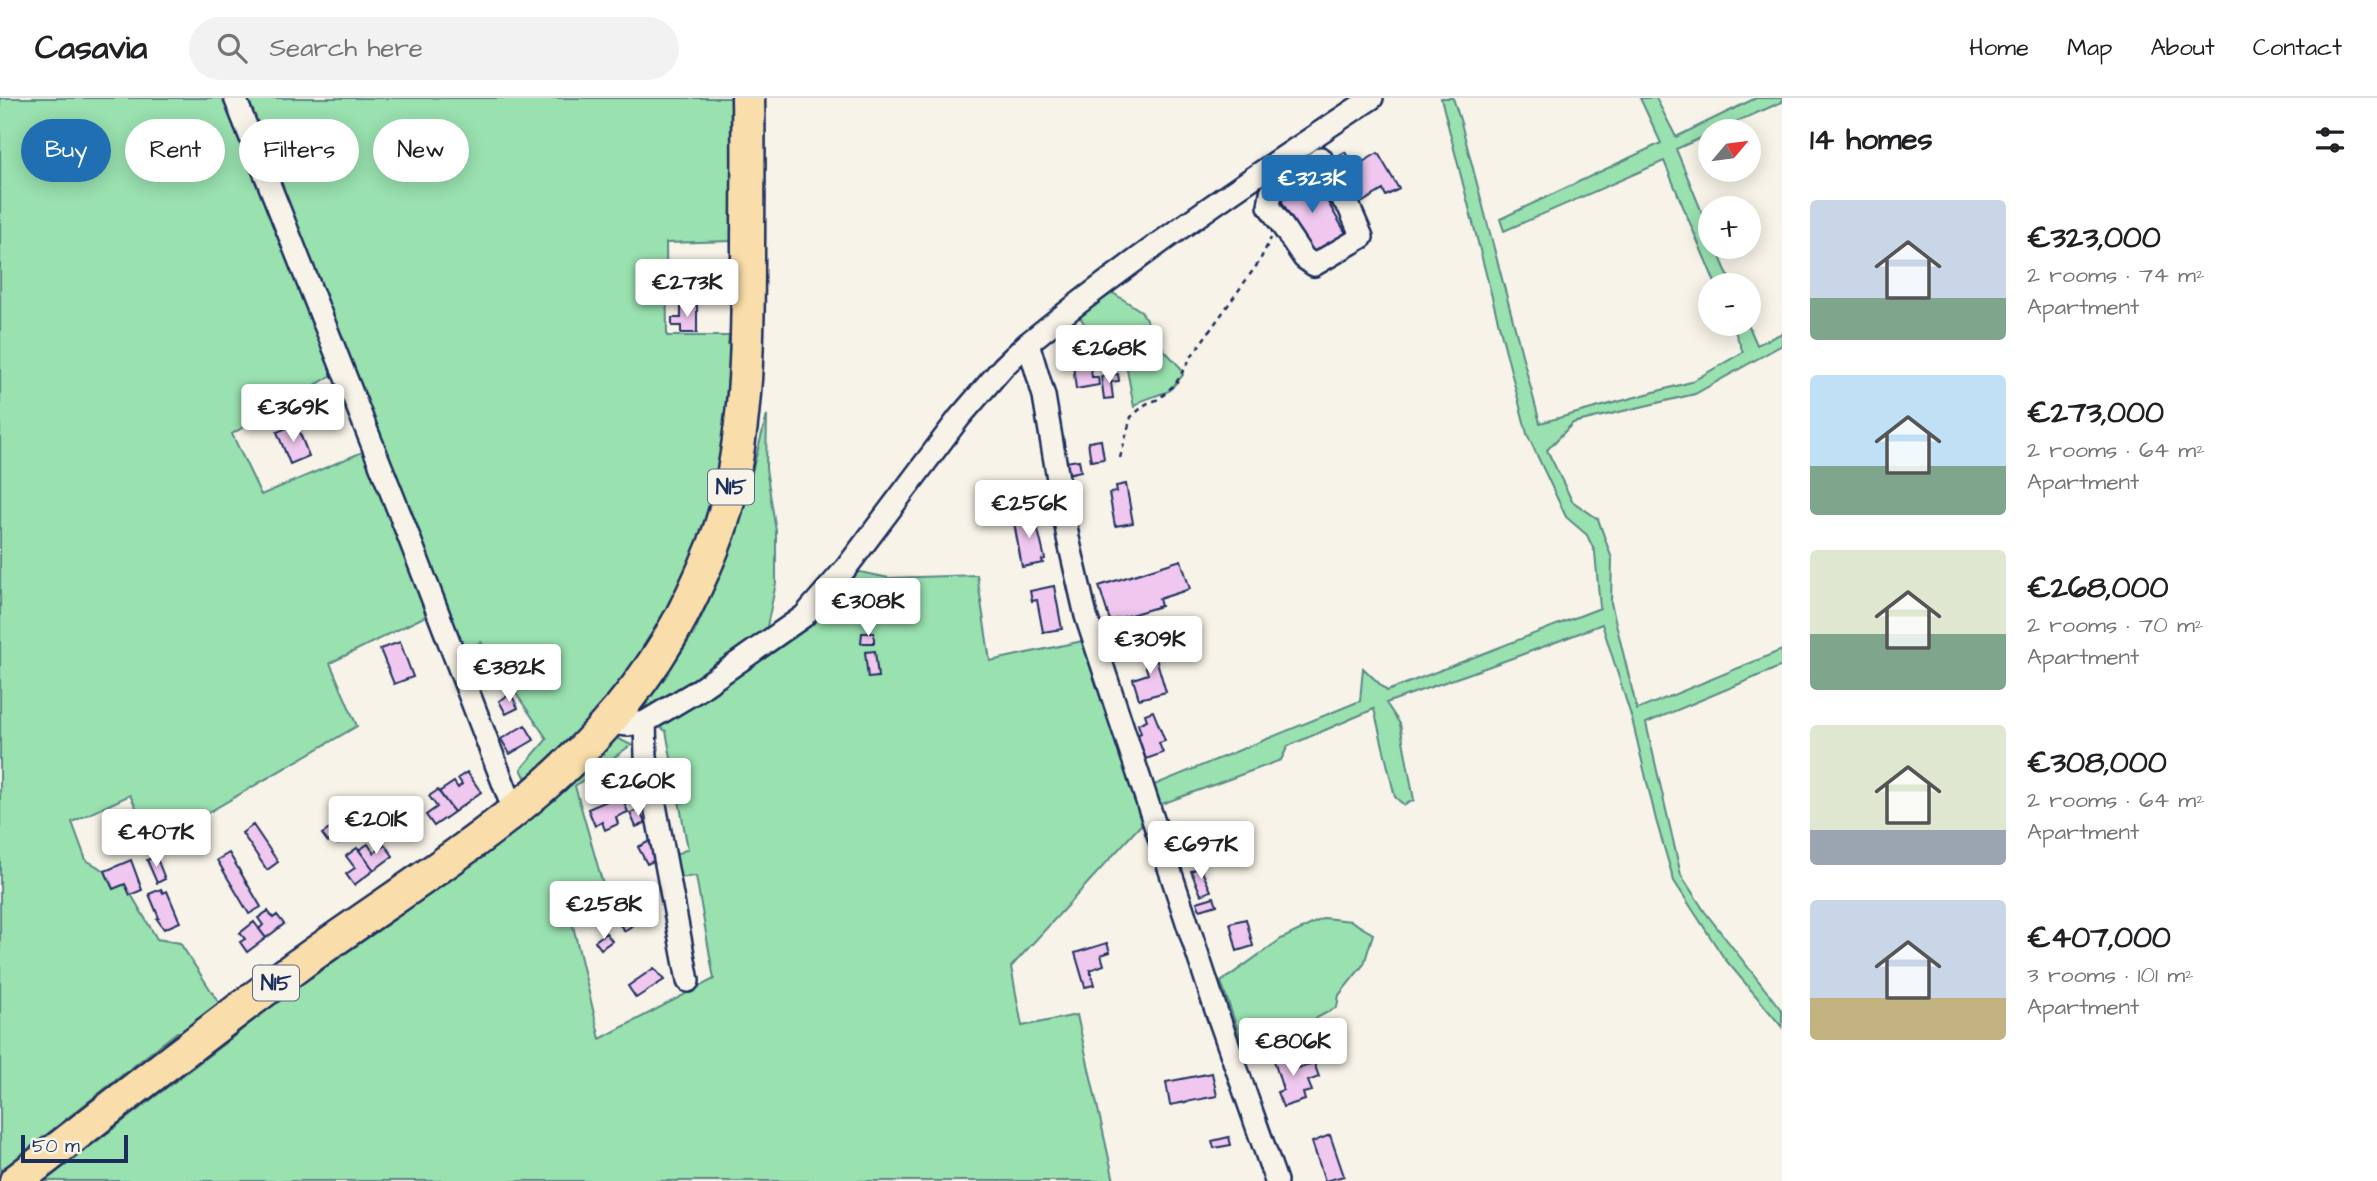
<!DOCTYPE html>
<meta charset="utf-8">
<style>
:root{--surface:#fff;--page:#f2f2f2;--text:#202124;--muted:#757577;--line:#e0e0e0;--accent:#1f6fb2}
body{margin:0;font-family:"Architects Daughter",sans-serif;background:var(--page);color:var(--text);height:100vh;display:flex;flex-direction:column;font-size:26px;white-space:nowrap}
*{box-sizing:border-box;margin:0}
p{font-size:23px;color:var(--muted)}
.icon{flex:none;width:38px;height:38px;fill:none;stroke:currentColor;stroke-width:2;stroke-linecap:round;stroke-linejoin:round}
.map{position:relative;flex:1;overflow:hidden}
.details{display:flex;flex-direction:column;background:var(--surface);width:595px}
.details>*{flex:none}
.hud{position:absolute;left:21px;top:21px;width:665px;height:63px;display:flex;gap:14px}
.needle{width:46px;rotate:61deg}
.tools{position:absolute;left:1698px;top:21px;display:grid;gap:14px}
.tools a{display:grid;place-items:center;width:63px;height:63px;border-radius:50%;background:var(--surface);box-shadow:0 4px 18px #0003;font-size:35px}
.scale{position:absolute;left:21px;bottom:18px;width:107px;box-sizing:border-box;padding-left:7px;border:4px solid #1b2f5e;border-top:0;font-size:19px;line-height:24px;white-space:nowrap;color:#1b2f5e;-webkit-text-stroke:5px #f7f3e8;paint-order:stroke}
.price{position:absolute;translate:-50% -60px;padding:0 16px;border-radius:7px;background:#fff;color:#222;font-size:23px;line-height:46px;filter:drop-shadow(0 2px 4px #0008)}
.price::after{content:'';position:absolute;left:50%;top:42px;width:21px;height:16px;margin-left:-10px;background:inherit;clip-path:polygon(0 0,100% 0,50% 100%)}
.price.active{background:var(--accent);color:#fff}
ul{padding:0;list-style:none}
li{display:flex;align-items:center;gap:21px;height:175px;padding:0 28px}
li span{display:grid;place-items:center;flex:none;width:196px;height:140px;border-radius:7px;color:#555}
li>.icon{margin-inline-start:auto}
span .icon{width:84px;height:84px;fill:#fffc;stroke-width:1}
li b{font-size:30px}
h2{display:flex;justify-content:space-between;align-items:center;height:84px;padding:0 28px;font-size:30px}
.tag{padding:0 24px;border-radius:32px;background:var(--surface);box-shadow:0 4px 18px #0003;font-size:24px;line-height:63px}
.tag.active{background:var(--accent);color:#fff}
header{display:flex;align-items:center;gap:42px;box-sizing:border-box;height:98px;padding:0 35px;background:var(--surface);border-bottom:2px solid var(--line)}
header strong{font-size:33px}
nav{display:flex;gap:38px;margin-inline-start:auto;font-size:24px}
.search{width:490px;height:63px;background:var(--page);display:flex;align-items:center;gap:18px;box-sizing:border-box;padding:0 24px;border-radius:38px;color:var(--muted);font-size:26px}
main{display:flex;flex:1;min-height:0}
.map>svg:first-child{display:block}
.green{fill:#99e1af;stroke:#5a8886;stroke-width:2}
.building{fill:#f0c7ef;stroke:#1b2f5e;stroke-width:2}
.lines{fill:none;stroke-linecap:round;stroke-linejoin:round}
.minor-casing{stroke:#1b2f5e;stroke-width:26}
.highway-casing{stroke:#1b2f5e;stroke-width:37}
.path{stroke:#1b2f5e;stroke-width:2.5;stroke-dasharray:5 5;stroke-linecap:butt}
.minor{stroke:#f7f3e8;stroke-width:21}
.highway{stroke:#f9deab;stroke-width:32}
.labels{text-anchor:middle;stroke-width:5;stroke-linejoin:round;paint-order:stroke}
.shield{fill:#f7f3e8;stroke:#5d6a87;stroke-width:2}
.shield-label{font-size:21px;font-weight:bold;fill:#1b2f5e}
</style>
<header>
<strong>Casavia</strong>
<div class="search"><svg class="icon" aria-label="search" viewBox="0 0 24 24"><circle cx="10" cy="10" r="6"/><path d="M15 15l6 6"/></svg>Search here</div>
<nav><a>Home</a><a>Map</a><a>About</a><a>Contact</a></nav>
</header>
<main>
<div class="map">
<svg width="1782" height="1083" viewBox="0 0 1782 1083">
<rect width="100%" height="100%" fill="#f7f3e8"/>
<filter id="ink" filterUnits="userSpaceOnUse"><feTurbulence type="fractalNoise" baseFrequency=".0143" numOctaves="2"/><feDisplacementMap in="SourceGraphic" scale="14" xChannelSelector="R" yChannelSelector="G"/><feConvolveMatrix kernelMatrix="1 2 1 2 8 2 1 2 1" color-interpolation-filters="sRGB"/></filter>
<g filter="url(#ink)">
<!-- green -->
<path class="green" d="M0 0H226L339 273 232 336 261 397 367 352 430 516 330 565 357 628 154 746 130 697 72 724 86 762 105 773 113 791 125 786 157 841 180 845 221 908 183 935 177 934 0 1073Z
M241 0H731L732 143 666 145 667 238H729L728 246 735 249 719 380 703 438 670 517 614 602 534 677 525 679 521 671 547 641 481 544 458 556Z
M1441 0H1453L1461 25 1540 325 1691 284 1743 254 1732 226H1748L1757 247 1782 235V247L1695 296 1573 325 1547 352 1572 403 1598 421 1612 461 1611 505 1637 612 1782 552V568L1646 625 1681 777 1705 814 1782 913V929L1724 860 1674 783 1656 722 1632 621 1602 526C1531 555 1458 579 1386 605L1400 626 1414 702 1404 707 1395 699 1374 611 1288 648 1281 662 1159 707 1154 687 1360 603 1363 570 1387 593 1600 510 1595 454 1587 437 1566 419 1527 336Z
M1640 0H1656L1676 39 1756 0H1782V4L1715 33H1710V36L1676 51 1710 134V149H1716L1732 187H1716L1664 63 1504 133 1500 121 1661 45Z
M1110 193 1141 213 1165 253 1180 269 1183 277 1169 293 1141 303 1134 309 1126 266 1102 271 1095 243 1077 214Z
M767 317 766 371 776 433V485L766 533 654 610 645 608 694 535 720 478 741 415Z
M855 473 889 480 977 477 990 563 1092 541 1149 718 1011 869 1022 928 1077 917 1114 1083H45L238 935 259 915 553 697 596 664 613 638 631 647 575 688 604 790 569 811 600 941 714 881 696 778 679 780 674 757 688 751 666 633 657 628Z
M1324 820 1351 823 1373 836 1364 866 1339 897 1337 909 1247 958 1221 884 1281 841Z"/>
<!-- building -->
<path class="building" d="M1345 54 1354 69 1378 55 1399 91 1386 98 1383 92 1351 111 1324 67Z
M1312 77 1347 137 1313 157 1278 97Z
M681 206H697V235H681V228H672V220H681Z
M1090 265 1092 279H1098L1099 287 1076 291 1073 267Z
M1118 276 1119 283 1111 284 1113 300 1104 301 1101 278Z
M296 326 309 358 290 366 277 334Z
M1101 342 1104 361 1091 363 1088 344Z
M1079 362 1081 373 1067 376 1065 364Z
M1126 386 1133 425 1115 428 1109 395 1117 394 1116 388Z
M1034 415 1045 461 1042 462 1043 465 1022 469 1013 419Z
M1181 462 1190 491 1159 501 1161 508 1110 523 1099 488Z
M1054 488 1062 531 1043 534 1037 502 1032 503 1030 493Z
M861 497 875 498 874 518H860Z
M862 535H874V545H861Z
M400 544 413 579 394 586 380 551Z
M1152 547 1166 594 1139 601 1133 581 1148 576 1140 550Z
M875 553 878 579 868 580 865 554Z
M511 596 518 610 506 616 499 603Z
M1153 613 1165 643 1159 645 1163 655 1146 661 1137 637 1141 635 1138 626 1147 622 1145 616Z
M525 627 534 642 510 656 501 641Z
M467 674 481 694 454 714 439 694 454 684 458 690 462 686 458 680Z
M438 692 454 714 434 728 426 717 437 709 429 698Z
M621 697 628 714 616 719 618 726 605 732 602 724 595 728 588 711Z
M639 711 645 725 636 729 630 715Z
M253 727 278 764 267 772 242 735Z
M336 727 345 741 338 746 334 740 328 744 322 736Z
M1234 727 1240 740 1246 737 1249 743 1241 746 1239 741 1215 750 1209 736Z
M650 743 658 761 647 766 638 749Z
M368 746 374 755 385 747 393 758 374 772 359 752Z
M357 750 374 772 354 787 346 776 355 770 346 758Z
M229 755 261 809 249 816 217 762Z
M156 758 165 781 157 785 147 762Z
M131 762 142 792 130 797 125 786 113 791 105 773Z
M1200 769 1211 793 1201 797 1191 773Z
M161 791 163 795 167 793 180 824 164 831 157 821 159 820 149 796Z
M1214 799 1217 807 1200 812 1197 804Z
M638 800 653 820 644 827 640 821 625 833 614 820Z
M268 813 273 820 277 817 284 826 266 840 259 831 263 827 258 820Z
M1246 821 1253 848 1237 853 1230 825Z
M254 824 266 840 247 854 240 844 245 841 240 835Z
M606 835 612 843 601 851 595 843Z
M1107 845 1110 854 1101 857 1104 867 1090 872 1094 887 1085 889 1075 855Z
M654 870 664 882 636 900 628 888Z
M1288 951 1295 971 1314 965 1319 979 1308 983 1312 993 1303 995 1305 1002 1283 1009 1277 994 1283 992 1272 956Z
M1212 975 1217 998 1170 1007 1166 984Z
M1330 1037 1344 1078 1325 1083 1312 1044Z
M1229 1039 1231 1047 1214 1050 1212 1043Z"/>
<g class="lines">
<defs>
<path id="minor" d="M235 0 405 429 514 713
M1321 75 1349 109 1362 139 1314 167 1304 160 1269 108 1271 95 1321 60
M645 624 646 659 688 883
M609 625 628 627 645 624 697 593 804 518 846 470 959 320 1003 269 1028 245
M1276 1083 1215 909 1086 518 1068 440 1044 298 1028 245C1138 156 1254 78 1372 0"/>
<path id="highway" d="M16 1083C109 1011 202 938 297 868 450 757 610 674 693 495 707 465 721 434 728 402 747 321 748 239 748 156 748 104 749 52 748 0"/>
</defs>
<!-- minor casing -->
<use href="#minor" class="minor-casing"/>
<!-- highway casing -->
<use href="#highway" class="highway-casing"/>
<!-- path -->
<path class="path" d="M1120 360 1131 319 1146 306 1159 301 1176 285 1193 256 1259 164 1271 140"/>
<!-- minor -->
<use href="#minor" class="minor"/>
<!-- highway -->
<use href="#highway" class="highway"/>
</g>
</g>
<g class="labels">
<!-- shield labels -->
<g class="shield">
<rect x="708" y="371.5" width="46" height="35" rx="5"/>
<rect x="253" y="867.5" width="46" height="35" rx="5"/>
</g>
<g class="shield-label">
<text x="731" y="396">N15</text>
<text x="276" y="892">N15</text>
</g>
</g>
</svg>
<div class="tools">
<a><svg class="needle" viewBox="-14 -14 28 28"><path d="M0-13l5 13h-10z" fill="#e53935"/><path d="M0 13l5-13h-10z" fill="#757577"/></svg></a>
<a>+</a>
<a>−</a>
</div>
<div class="scale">50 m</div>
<b class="price active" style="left:1312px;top:117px">€323K</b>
<b class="price" style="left:687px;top:221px">€273K</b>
<b class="price" style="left:1109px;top:287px">€268K</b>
<b class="price" style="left:293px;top:346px">€369K</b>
<b class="price" style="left:1029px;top:442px">€256K</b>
<b class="price" style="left:868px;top:540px">€308K</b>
<b class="price" style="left:1150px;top:578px">€309K</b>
<b class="price" style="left:509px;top:606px">€382K</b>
<b class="price" style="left:638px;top:720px">€260K</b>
<b class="price" style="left:376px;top:758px">€201K</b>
<b class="price" style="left:156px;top:771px">€407K</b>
<b class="price" style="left:1201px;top:783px">€697K</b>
<b class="price" style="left:604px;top:843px">€258K</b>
<b class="price" style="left:1293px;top:980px">€806K</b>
<div class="hud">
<a class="tag active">Buy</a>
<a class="tag">Rent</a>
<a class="tag">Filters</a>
<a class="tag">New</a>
</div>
</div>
<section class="details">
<h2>14 homes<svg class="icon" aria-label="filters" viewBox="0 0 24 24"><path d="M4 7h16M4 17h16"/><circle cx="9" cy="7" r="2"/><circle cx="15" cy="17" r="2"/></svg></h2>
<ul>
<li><span style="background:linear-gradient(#c9d6e8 70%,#7fa58c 0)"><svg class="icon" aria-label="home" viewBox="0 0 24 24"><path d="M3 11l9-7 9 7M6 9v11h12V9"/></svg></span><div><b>€323,000</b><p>2 rooms · 74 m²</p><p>Apartment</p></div></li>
<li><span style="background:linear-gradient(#bfe0f5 65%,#7fa58c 0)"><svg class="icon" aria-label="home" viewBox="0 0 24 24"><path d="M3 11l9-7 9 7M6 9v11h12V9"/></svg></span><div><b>€273,000</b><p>2 rooms · 64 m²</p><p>Apartment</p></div></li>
<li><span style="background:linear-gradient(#dfe7d0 60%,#7fa58c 0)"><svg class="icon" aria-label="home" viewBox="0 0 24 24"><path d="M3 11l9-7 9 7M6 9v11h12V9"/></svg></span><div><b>€268,000</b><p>2 rooms · 70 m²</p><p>Apartment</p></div></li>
<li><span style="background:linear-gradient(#dfe7d0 75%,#9aa5b1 0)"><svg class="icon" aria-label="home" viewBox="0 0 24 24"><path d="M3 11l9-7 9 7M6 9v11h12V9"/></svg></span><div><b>€308,000</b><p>2 rooms · 64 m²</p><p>Apartment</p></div></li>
<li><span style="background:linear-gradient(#c9d6e8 70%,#c2b280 0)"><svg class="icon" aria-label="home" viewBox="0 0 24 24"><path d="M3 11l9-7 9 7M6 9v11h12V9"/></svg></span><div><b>€407,000</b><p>3 rooms · 101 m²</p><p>Apartment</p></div></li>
</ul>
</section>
</main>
